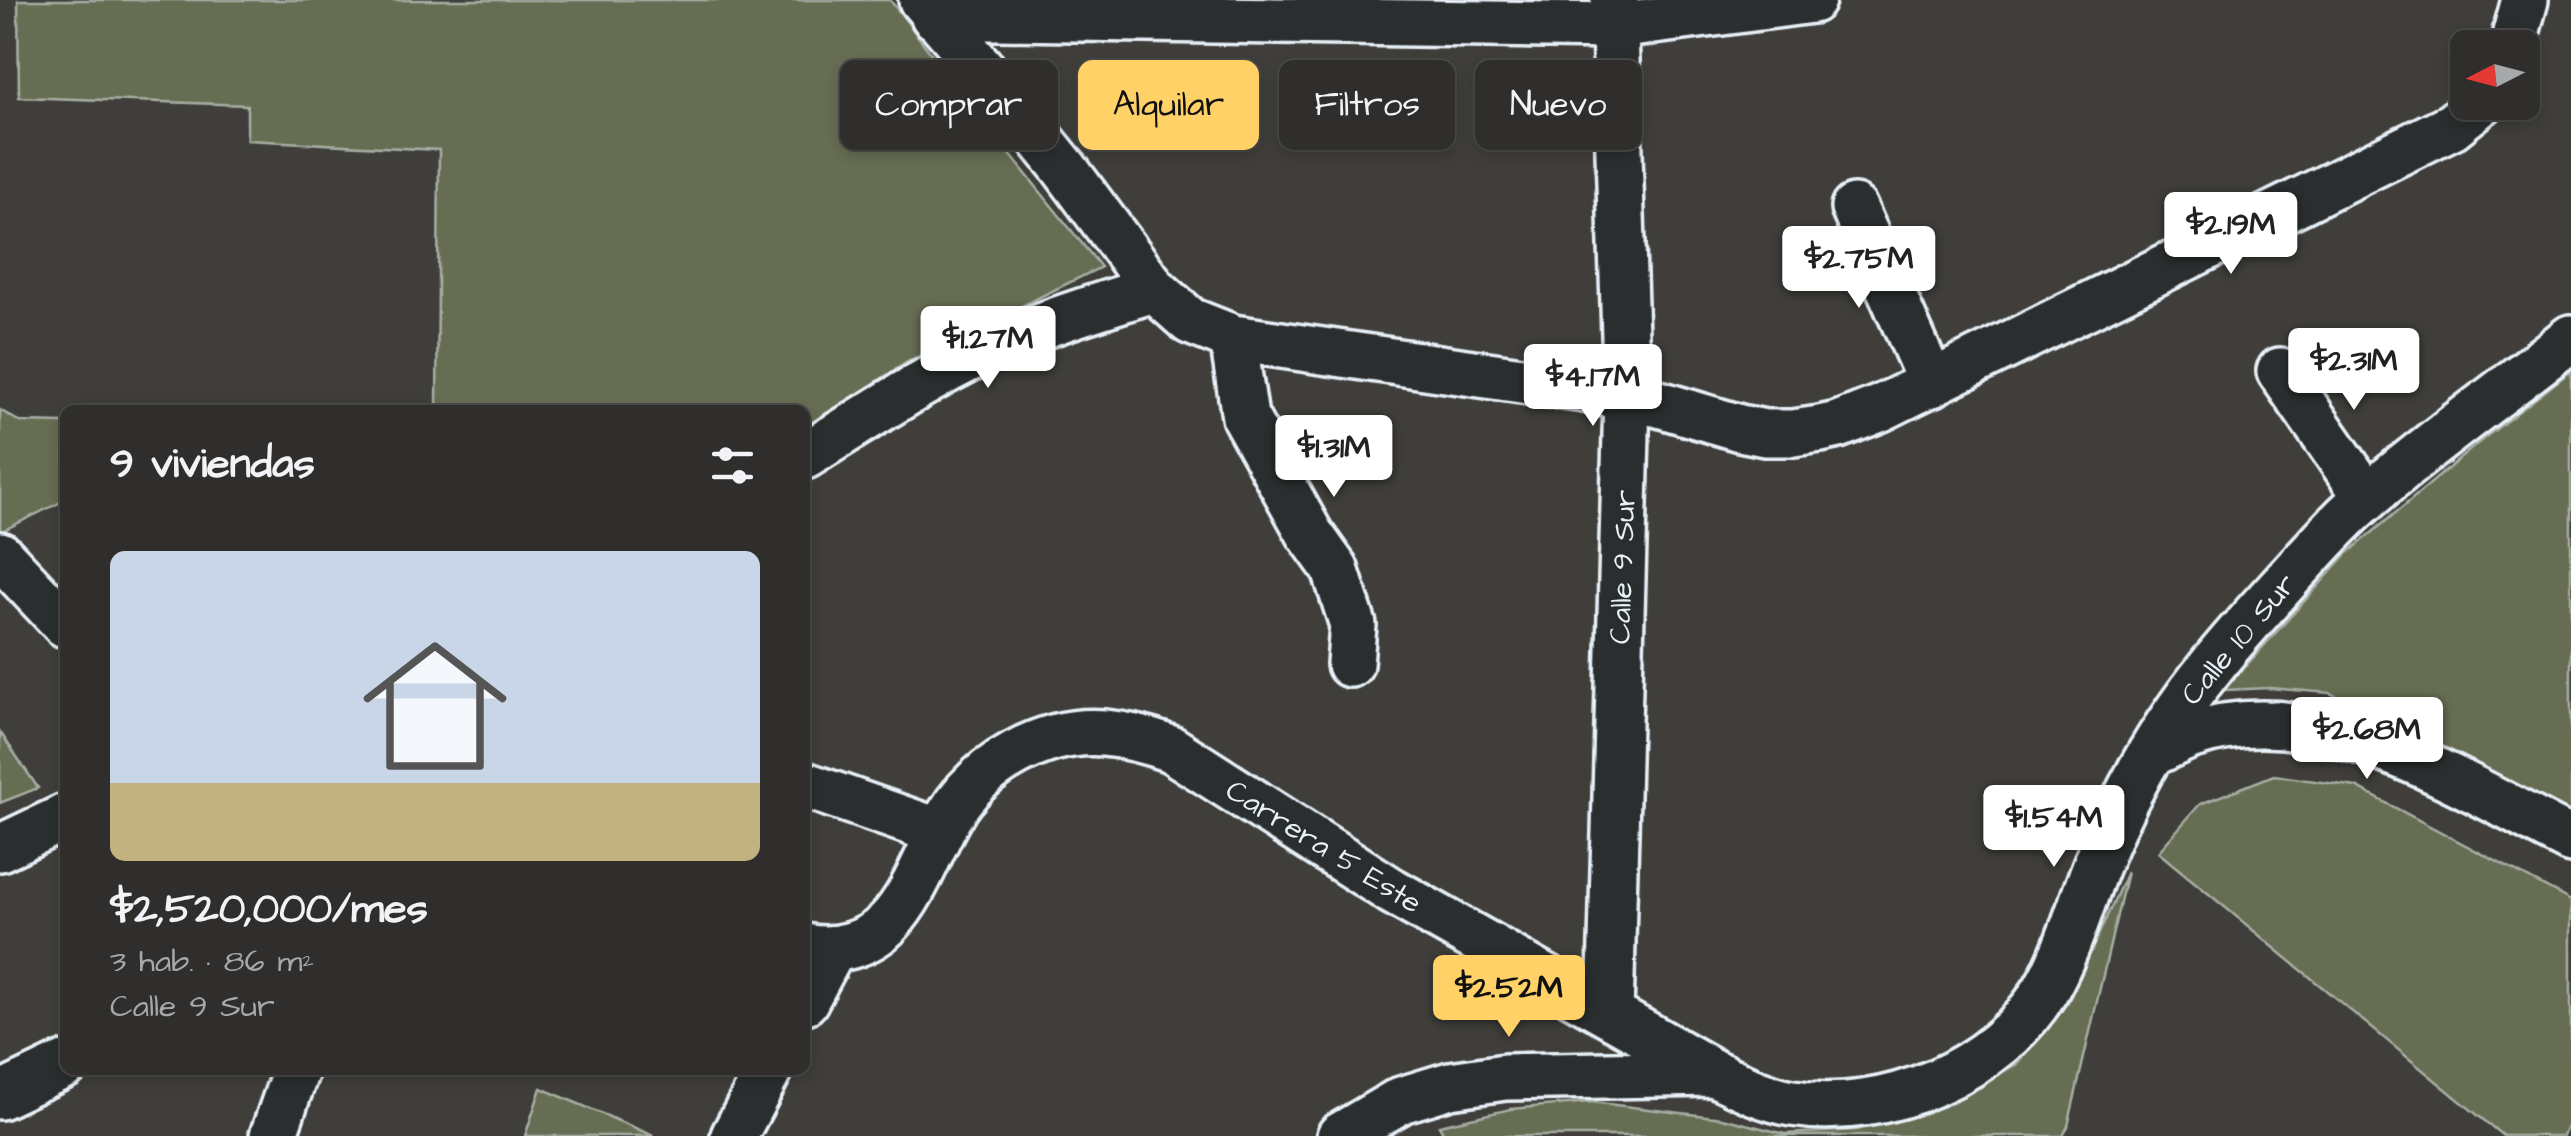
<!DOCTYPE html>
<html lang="es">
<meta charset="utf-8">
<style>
:root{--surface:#2f2e2c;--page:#373634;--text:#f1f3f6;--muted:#a7a8a9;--line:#4a4a48;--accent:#ffd166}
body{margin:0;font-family:"Architects Daughter",sans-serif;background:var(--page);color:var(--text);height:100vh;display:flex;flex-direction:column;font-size:38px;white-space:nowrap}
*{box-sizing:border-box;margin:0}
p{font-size:32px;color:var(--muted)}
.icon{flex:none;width:55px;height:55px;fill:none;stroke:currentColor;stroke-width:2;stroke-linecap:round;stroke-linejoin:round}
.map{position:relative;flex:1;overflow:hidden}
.sheet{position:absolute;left:60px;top:405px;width:750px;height:670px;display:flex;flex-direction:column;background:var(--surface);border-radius:15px;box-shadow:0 5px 15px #0003,0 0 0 2px var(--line)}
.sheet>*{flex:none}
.hud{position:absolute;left:840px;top:60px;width:950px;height:90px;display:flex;gap:20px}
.needle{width:65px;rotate:264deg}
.controls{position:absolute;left:2450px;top:30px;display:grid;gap:20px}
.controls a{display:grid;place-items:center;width:90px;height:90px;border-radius:15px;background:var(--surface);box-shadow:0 5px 15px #0003,0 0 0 2px var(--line);font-size:50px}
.price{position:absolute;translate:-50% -85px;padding:0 22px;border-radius:10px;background:#fff;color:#222;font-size:32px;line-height:65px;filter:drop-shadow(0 2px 5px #0008)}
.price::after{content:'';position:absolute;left:50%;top:60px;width:30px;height:22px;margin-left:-15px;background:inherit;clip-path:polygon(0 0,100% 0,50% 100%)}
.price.on{background:var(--accent);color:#111}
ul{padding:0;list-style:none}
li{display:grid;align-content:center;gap:20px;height:530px;padding:0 50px}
li span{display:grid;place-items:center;height:310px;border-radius:15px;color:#555}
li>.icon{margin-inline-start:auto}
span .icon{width:180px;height:180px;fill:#fffc;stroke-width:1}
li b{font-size:42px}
h2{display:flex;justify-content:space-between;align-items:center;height:120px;padding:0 50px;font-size:42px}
.chip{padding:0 35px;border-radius:15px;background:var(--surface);box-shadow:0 5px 15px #0003,0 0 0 2px var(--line);font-size:35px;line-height:90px}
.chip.on{background:var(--accent);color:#111}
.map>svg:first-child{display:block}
.green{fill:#666d52;stroke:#a7afa5;stroke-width:2.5}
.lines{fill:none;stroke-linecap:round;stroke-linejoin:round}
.minor-casing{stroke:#e8f1f8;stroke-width:52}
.minor{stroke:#2a2d2e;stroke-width:45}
.labels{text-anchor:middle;stroke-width:8;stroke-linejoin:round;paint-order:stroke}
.street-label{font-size:30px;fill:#e8f1f8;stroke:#2a2d2e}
</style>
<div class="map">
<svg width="2571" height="1136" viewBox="0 0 2571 1136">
<rect width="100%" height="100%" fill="#3f3e3a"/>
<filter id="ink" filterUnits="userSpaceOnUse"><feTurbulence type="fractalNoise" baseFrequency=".01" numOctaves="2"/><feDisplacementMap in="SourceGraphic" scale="20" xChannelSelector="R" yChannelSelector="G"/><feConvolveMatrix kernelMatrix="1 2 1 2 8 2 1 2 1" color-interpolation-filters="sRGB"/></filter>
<g filter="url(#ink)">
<!-- green -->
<path class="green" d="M18 0H890L972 107 1101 267 907 362 805 428V410H437L439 150 247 140V105L19 97Z
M2571 371V814L2416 734 2330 693 2270 688 2224 690 2347 554 2483 439Z
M0 410 20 422 65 423V506L61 502 0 532Z
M0 732 38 788 0 803Z
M2274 775 2356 787 2571 901V1118L2563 1136H2503L2158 852 2200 804Z
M2127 872 2068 1126 2063 1136H1445L1439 1125 1511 1109 1591 1102 1722 1118 1785 1134 1857 1130 1935 1108 2017 1064 2068 1002Z
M541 1088 654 1136H525Z"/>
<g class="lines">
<defs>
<path id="minor" d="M922 0 1010 101 1065 169 1154 289 1190 321 1233 338 1584 389 1659 404 1740 428 1765 433H1793L1820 429 1838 425 1881 408 2452 126 2482 102
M934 16 1616 26 1812 0
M2512 48 2525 0
M1854 208 1932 384
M1233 338 1245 417 1310 534 1335 569 1353 625 1350 664
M2280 371 2367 497
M805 456C875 412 945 366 1021 334 1064 316 1109 303 1154 289
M0 555 65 624
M2150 754C2164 748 2178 740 2192 735 2320 692 2460 784 2571 840
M805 785 940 832
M0 848 65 817
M805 947C835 953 868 945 889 922 916 893 929 850 949 816 979 765 1044 728 1104 733 1127 735 1149 741 1171 749L1392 891 1714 1073C1739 1085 1764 1098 1792 1103 1884 1118 1998 1071 2046 989 2069 949 2080 905 2097 863 2125 792 2162 727 2210 668 2237 634 2266 603 2295 571 2318 546 2342 518 2369 496 2434 440 2504 391 2571 338
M805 1001 833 949
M1610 1014 1627 397 1614 0
M0 1096 65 1065
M273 1136 296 1070
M734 1136 769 1070
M1340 1136 1401 1100 1450 1085 1505 1077 1712 1073"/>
</defs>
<!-- minor casing -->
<use href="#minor" class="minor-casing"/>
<!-- minor -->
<use href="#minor" class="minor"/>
</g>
</g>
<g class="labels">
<!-- street labels -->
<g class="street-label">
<text transform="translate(1622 567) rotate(-88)" y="10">Calle 9 Sur</text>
<text transform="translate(2238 639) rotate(-50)" y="10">Calle 10 Sur</text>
<text transform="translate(1324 846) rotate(32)" y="10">Carrera 5 Este</text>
</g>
</g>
</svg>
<div class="controls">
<a><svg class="needle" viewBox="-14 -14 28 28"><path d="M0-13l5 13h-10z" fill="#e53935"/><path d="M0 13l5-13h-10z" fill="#a7a8a9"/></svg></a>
</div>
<b class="price" style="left:2231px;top:277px">$2.19M</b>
<b class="price" style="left:1859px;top:311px">$2.75M</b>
<b class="price" style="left:988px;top:391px">$1.27M</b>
<b class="price" style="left:2354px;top:413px">$2.31M</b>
<b class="price" style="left:1593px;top:429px">$4.17M</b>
<b class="price" style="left:1334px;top:500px">$1.31M</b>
<b class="price" style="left:2367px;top:782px">$2.68M</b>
<b class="price" style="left:2054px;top:870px">$1.54M</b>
<b class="price on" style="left:1509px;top:1040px">$2.52M</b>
<div class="hud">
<a class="chip">Comprar</a>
<a class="chip on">Alquilar</a>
<a class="chip">Filtros</a>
<a class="chip">Nuevo</a>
</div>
<section class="sheet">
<h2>9 viviendas<svg class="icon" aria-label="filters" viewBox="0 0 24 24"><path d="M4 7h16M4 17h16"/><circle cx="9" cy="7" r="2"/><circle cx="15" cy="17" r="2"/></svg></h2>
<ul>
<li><span style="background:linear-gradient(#c9d6e8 75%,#c2b280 0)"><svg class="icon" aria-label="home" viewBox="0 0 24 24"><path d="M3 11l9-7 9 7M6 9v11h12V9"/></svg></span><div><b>$2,520,000/mes</b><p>3 hab. · 86 m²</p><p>Calle 9 Sur</p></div></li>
</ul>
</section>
</div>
